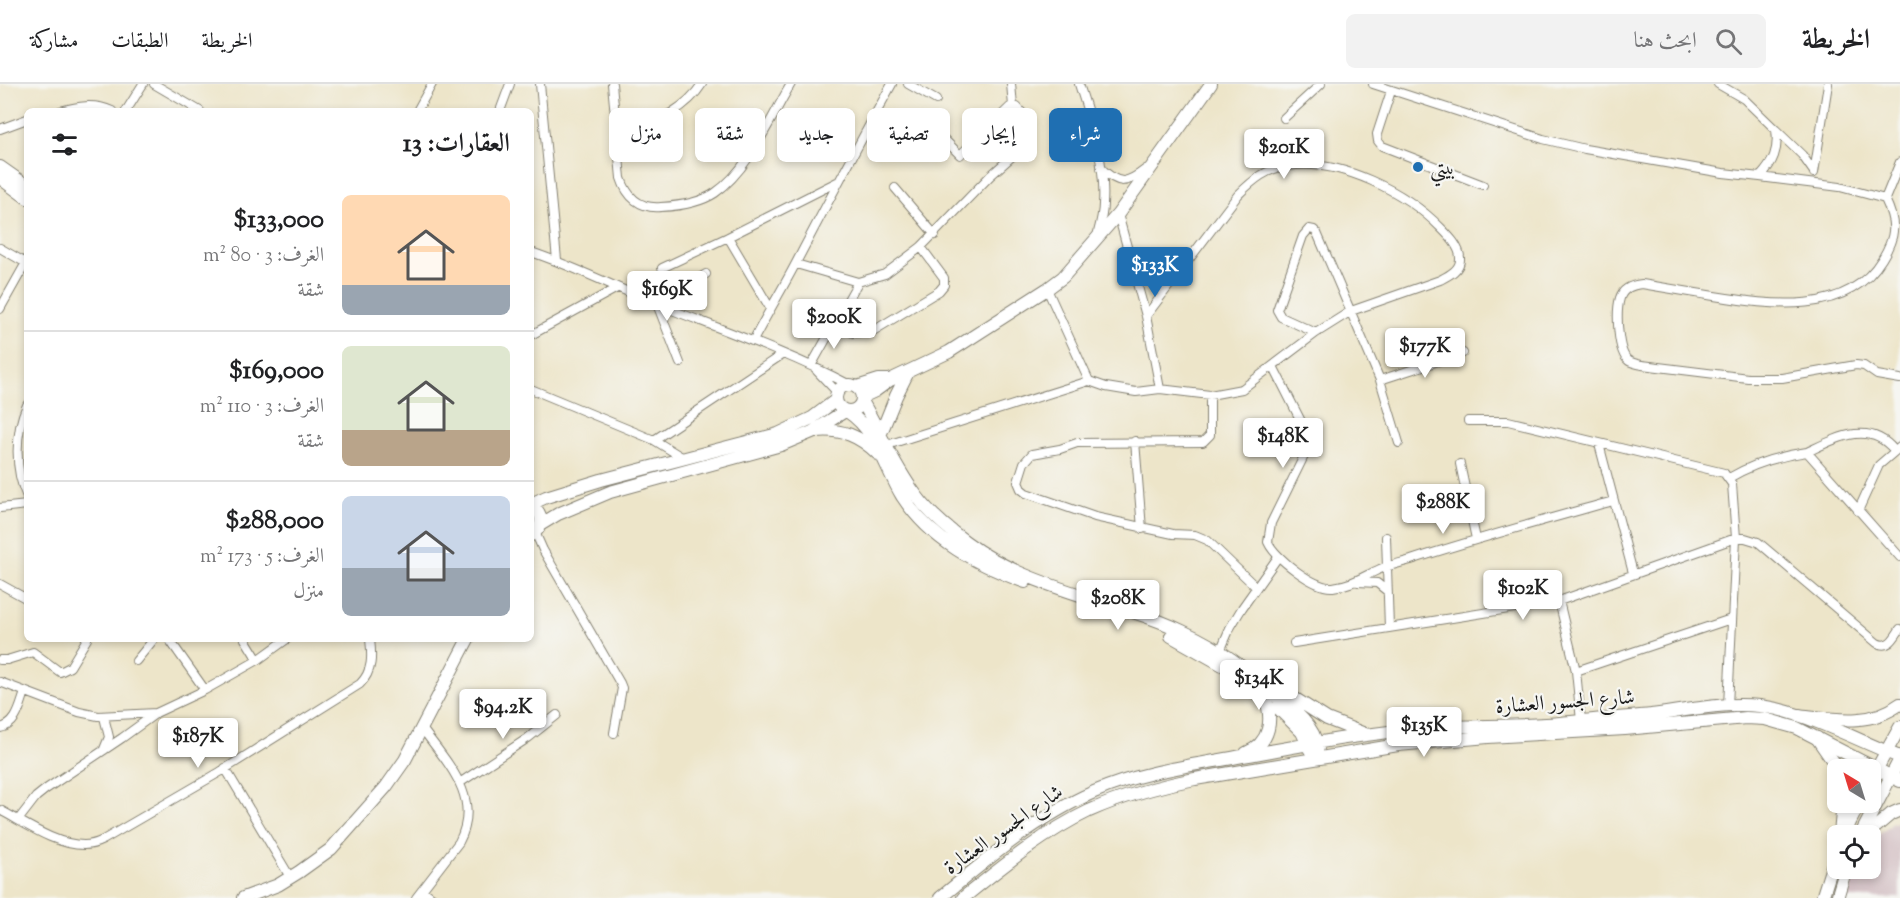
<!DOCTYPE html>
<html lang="ar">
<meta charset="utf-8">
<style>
:root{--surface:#fff;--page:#f2f2f2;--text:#202124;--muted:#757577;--line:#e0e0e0;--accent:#1f6fb2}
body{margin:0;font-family:"Sorts Mill Goudy",Amiri,serif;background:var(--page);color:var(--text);direction:rtl;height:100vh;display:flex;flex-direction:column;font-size:22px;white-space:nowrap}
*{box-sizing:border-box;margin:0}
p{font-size:20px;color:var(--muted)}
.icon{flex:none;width:33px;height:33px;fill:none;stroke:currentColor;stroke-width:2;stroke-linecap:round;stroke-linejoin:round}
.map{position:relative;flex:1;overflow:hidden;direction:ltr}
.panel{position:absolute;left:24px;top:24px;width:510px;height:534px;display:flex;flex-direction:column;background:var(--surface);border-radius:9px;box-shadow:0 3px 9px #0003;direction:rtl}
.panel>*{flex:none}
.hud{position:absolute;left:552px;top:24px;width:570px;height:54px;direction:rtl;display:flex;gap:12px}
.needle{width:39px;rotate:322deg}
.buttons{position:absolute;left:1827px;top:675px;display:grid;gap:12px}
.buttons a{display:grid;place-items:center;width:54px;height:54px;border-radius:9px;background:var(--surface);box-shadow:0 3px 9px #0003;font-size:30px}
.price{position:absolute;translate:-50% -51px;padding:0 14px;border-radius:6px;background:#fff;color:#222;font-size:20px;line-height:39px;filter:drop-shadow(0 2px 3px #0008)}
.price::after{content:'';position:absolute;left:50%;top:36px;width:18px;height:14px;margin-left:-9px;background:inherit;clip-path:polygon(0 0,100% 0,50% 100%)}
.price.current{background:var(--accent);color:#fff}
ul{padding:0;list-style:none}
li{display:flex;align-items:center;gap:18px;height:150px;padding:0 24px}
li+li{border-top:2px solid var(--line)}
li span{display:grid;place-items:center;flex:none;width:168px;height:120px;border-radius:9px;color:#555}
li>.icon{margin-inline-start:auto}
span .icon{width:72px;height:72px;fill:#fffc;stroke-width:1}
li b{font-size:26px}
h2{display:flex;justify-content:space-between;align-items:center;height:72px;padding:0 24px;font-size:26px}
.tag{padding:0 21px;border-radius:9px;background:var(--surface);box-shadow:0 3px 9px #0003;font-size:21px;line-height:54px}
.tag.current{background:var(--accent);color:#fff}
header{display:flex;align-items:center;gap:36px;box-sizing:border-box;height:84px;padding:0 30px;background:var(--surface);border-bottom:2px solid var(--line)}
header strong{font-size:28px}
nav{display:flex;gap:33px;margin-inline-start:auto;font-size:21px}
.search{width:420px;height:54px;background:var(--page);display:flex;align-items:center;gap:15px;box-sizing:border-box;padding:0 21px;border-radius:9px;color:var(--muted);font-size:22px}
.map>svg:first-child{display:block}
.industrial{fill:#d2bec2}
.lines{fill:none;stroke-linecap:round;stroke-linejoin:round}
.street-casing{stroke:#848072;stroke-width:10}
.secondary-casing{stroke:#848072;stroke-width:14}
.primary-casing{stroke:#848072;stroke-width:14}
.street{stroke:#fff;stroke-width:8}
.secondary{stroke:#fff;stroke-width:12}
.primary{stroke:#fff;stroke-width:12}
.poi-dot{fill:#1f6fb2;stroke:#f6f6f2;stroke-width:2}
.labels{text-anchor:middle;stroke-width:4.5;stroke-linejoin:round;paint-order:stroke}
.poi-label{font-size:21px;fill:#1c1c1c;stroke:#f6f6f2;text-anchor:start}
.street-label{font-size:21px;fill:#1c1c1c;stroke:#f6f6f2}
</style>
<header>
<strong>الخريطة</strong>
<div class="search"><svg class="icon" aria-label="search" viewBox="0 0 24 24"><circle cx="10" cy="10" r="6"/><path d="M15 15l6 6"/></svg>ابحث هنا</div>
<nav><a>الخريطة</a><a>الطبقات</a><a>مشاركة</a></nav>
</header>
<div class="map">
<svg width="1900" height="814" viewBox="0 0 1900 814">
<rect width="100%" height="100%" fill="#f6f6f2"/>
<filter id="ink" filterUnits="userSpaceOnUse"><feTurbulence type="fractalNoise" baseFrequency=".0167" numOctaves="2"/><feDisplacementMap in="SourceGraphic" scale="12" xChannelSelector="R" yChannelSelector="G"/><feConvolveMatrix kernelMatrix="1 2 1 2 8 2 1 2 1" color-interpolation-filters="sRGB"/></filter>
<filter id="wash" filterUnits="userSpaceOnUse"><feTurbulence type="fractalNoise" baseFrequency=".008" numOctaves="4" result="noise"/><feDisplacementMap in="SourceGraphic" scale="24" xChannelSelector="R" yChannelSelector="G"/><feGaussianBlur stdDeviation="1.35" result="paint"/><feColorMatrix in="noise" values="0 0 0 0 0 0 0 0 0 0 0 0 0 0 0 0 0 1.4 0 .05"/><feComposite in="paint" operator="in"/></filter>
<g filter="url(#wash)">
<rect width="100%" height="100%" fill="#ede5c9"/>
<!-- industrial -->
<path class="industrial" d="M1900 738V814H1845L1855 785 1870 784 1871 757 1893 739Z"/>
</g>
<g filter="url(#ink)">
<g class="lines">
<defs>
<path id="street" d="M154 0 200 27
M540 0 557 176
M612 0 621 94C627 113 640 125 661 123 679 122 700 119 715 109 749 86 770 35 791 0
M908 0 936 16
M1011 0 1013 22
M1079 0C1091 38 1106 79 1103 120 1103 131 1100 141 1097 152
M1373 0 1543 55 1585 65 1723 89 1760 93C1773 79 1779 66 1776 46L1744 15 1718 0
M1391 7 1377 50 1378 57 1382 62 1483 101
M60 27C78 22 94 19 112 27
M126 27 143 0
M417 27 432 0
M500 27 510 0
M1284 34 1321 0
M0 45 27 35
M1776 46 1802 71 1814 88
M617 54C648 40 683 30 702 0
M1900 78 1885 115C1897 140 1896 152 1882 175 1847 233 1770 221 1714 212 1690 208 1666 204 1642 200 1632 201 1623 204 1620 214 1616 227 1617 269 1629 277 1632 279 1638 280 1642 281L1748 294H1782L1856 281 1864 282 1877 291 1900 295
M1101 84C1119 102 1127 100 1146 85
M1814 89 1828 0
M1760 93 1840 103 1885 115
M895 104 935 151
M1118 130 1146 232 1160 305
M728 153 770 224
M0 164 26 179
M531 168C573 182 613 202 654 219 720 245 787 268 850 301
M796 180 858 198
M662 184 728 153 837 98
M1047 205 1089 297 1106 303 1136 308 1160 305 1210 311 1242 305 1316 249 1351 227 1440 196C1448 192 1461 186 1460 174 1460 163 1449 152 1441 144 1406 108 1340 74 1288 82 1267 84 1253 96 1238 111L1146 232
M0 225 27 177
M835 238 853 249 873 247 939 207 944 201V194L921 163
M1316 249 1281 233 1277 226 1303 152 1309 145 1314 146 1317 149 1380 296 1399 359
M531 251 617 204
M753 257C767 230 783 204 797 177 828 118 859 59 892 0
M680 279 657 220 706 190
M811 282 858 198 885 190 921 163 990 92 1017 68 1024 45V31L1017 23H1010L960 71 941 52
M1273 282 1309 353 1305 370 1271 439 1268 458C1275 474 1315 505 1333 503 1352 501 1364 492 1380 485 1390 481 1401 479 1411 476 1478 454 1545 436 1613 417
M817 287 837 308
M1380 296 1463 269
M531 305 654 356 685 375
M1210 311V351L1203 358 1077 359 1060 365 1032 370 1024 379 1018 398 1021 405 1026 409 1095 433 1173 450 1195 451 1207 456 1256 503
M27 321C15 348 14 385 27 413
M1468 337H1508L1720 388 1724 389 1732 400 1736 454 1728 622
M654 356 783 270
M1135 357 1142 445
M1599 360 1633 489
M887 361 1089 297
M1807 368C1837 354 1869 336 1894 366
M1460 380 1476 455
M1729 394C1754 379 1778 372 1807 368L1900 473
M0 424 27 421
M1858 427 1879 381 1900 363
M535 448 543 466 620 599 622 604 614 649
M1386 453 1389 544
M1358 498 1377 499 1387 507
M0 500 27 515
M1559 517 1576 587 1581 637
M169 555 205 606
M245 555 258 576
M1294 559 1559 517 1736 454H1745L1758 458 1877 559C1889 565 1894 554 1900 545
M1218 572 1230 544 1242 524 1278 473
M0 576H7L33 568 60 588 70 583 87 555
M136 577 154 555
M1576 587 1731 535
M0 598 79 628 98 632 156 629 205 606 258 576 287 555
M0 644C17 641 20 622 25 608
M104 665 109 653 104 633
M225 684 290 793
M461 698 528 654 557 631
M0 726C25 739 55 761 84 761 90 761 97 759 103 756L220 688 360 600C373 587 372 572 370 555
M19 735 36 713 46 705 122 654 155 630
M422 806 433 814
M416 814 459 758C483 713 446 678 421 643"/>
<path id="secondary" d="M0 83 27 102
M0 94 27 114
M836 314a13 13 0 1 1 26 0a13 13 0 1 1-26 0Z
M857 303 879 296H889
M862 313 875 307 890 296 949 268 1047 205 1063 193 1118 130 1211 0
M862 317C880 348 894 382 916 411 929 429 948 445 966 458 1014 494 1076 509 1133 528 1165 538 1204 555 1231 575 1246 585 1259 598 1273 610 1292 625 1313 639 1318 664
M848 328C877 347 885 384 902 412 931 457 977 480 1025 498
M816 347C841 344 860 352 878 370
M881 349 896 312 908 288
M531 420 546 413 601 396 778 350 812 334 836 316
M531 422C544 429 544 443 531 451
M540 441 558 430 610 408 781 361 812 348 845 327
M1171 552 1226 583 1253 602
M1267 597 1327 635 1365 650
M1277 623 1302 648 1310 666
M1246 669C1271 659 1273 635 1265 613
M243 814 278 801 299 788 331 765 386 703 405 676 468 555
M940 814C987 775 1038 732 1094 708 1140 688 1189 682 1237 673 1300 662 1364 649 1428 644 1472 641 1516 643 1560 639 1590 636 1621 634 1651 631 1691 626 1737 615 1777 625 1816 634 1862 658 1900 673
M963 814C1003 782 1043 749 1089 727 1123 712 1159 702 1195 695L1398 661 1488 653 1625 645 1746 634 1765 635 1797 644 1900 697"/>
<path id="primary" d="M1798 631C1834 635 1869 643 1900 620
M1817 654 1839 686
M1870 697 1900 643
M1840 750 1843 718
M1843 752 1860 718
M1860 752 1900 675
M1865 752 1891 730 1900 726
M1822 814 1838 764
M1837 814 1846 784"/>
</defs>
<!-- street casing -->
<use href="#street" class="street-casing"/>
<!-- secondary casing -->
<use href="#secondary" class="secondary-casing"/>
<!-- primary casing -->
<use href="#primary" class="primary-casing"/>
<!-- street -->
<use href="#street" class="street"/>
<!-- secondary -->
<use href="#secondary" class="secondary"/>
<!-- primary -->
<use href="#primary" class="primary"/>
</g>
</g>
<!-- markers -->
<circle class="poi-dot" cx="1418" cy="83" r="6"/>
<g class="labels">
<!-- poi labels -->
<g class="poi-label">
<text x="1430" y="90">بيتي</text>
</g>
<!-- street labels -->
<g class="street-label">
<text transform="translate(1565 617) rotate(-4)" y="7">شارع الجسور العشارة</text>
<text transform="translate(1003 745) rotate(-35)" y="7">شارع الجسور العشارة</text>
</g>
</g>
</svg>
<div class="buttons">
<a><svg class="needle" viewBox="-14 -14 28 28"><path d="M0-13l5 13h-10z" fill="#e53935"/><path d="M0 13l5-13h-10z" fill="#757577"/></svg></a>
<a><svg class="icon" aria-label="locate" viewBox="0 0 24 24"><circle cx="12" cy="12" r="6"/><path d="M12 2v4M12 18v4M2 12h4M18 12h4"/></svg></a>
</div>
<b class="price" style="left:1284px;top:96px">$201K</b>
<b class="price current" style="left:1155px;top:214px">$133K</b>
<b class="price" style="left:667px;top:238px">$169K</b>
<b class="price" style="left:834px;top:266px">$200K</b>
<b class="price" style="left:1425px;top:295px">$177K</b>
<b class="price" style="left:1283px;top:385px">$148K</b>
<b class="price" style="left:1443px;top:451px">$288K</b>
<b class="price" style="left:1523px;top:537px">$102K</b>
<b class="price" style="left:1118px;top:547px">$208K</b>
<b class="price" style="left:1259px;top:627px">$134K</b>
<b class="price" style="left:503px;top:656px">$94.2K</b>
<b class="price" style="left:1424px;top:674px">$135K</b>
<b class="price" style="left:198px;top:685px">$187K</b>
<div class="hud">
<a class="tag current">شراء</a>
<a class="tag">إيجار</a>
<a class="tag">تصفية</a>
<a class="tag">جديد</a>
<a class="tag">شقة</a>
<a class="tag">منزل</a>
</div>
<section class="panel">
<h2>العقارات: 13<svg class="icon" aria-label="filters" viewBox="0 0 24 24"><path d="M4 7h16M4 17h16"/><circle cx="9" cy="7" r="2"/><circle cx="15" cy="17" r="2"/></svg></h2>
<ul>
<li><span style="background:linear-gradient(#ffd9b3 75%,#9aa5b1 0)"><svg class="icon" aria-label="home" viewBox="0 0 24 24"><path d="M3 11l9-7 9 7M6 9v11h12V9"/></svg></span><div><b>$133,000</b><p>الغرف: 3 · 80 m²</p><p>شقة</p></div></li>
<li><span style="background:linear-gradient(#dfe7d0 70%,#b9a48a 0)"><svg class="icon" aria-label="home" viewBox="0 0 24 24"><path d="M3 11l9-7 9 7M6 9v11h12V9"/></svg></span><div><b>$169,000</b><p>الغرف: 3 · 110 m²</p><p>شقة</p></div></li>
<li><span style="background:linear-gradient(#c9d6e8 60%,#9aa5b1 0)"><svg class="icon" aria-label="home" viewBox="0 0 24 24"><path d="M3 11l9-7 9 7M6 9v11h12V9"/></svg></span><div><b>$288,000</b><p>الغرف: 5 · 173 m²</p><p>منزل</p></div></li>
</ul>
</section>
</div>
